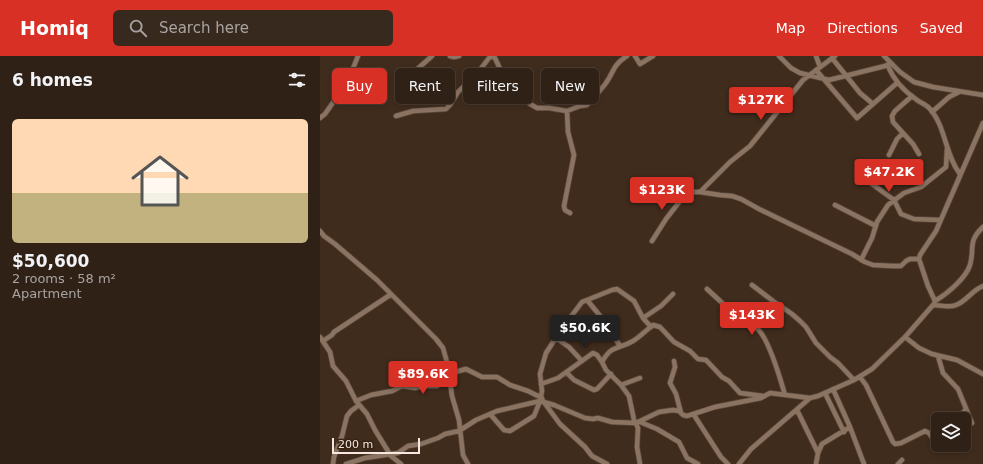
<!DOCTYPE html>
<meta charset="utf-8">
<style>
:root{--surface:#302116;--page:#38291f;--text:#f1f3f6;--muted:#a8a3a1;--line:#4b3e35;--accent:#d93025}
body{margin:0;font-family:"DejaVu Sans",sans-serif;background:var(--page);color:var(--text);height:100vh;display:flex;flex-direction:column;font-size:15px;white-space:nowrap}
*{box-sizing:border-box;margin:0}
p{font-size:13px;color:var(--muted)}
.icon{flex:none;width:22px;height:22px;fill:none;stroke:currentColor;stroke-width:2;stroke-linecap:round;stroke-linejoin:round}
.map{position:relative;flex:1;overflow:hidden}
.panel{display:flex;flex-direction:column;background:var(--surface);width:320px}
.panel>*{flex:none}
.hud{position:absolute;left:12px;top:12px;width:380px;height:36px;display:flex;gap:8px}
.fabs{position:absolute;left:611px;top:356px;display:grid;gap:8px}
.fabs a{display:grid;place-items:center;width:40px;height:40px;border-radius:6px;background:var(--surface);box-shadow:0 2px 6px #0003,0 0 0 1px var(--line);font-size:20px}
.scale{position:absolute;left:12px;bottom:10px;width:88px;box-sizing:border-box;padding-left:4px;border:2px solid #f6e8df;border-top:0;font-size:11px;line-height:14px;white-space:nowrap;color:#f6e8df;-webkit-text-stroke:3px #362213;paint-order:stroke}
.price{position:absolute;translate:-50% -34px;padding:0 9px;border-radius:4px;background:var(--accent);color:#fff;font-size:13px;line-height:26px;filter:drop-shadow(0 1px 2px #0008)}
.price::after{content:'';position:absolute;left:50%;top:24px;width:12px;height:9px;margin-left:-6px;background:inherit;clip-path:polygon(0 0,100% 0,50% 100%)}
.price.current{background:#222;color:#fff}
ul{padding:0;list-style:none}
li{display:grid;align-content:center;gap:8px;height:212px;padding:0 12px}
li span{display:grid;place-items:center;height:124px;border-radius:6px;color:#555}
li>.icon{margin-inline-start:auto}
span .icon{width:72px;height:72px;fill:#fffc;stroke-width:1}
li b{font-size:17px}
h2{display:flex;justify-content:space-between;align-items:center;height:48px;padding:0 12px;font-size:17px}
.chip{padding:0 14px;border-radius:6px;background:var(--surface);box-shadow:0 2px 6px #0003,0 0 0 1px var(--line);font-size:14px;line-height:36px}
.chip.current{background:var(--accent);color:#fff}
header{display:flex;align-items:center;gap:24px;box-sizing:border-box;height:56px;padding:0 20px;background:var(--accent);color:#fff}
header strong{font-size:19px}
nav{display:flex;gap:22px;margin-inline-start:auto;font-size:14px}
.search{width:280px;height:36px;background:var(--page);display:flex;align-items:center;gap:10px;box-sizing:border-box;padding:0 14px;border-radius:6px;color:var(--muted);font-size:15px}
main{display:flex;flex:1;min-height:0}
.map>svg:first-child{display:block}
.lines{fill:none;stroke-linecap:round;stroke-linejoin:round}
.minor-casing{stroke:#59473a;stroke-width:6}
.minor{stroke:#8b7362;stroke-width:4.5}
</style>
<header>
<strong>Homiq</strong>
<div class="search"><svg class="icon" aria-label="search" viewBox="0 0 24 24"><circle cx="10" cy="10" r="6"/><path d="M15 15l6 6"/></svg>Search here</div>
<nav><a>Map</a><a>Directions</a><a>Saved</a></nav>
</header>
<main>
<section class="panel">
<h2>6 homes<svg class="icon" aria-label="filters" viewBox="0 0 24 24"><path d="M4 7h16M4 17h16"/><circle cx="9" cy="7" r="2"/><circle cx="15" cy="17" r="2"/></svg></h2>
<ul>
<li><span style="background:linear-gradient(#ffd9b3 60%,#c2b280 0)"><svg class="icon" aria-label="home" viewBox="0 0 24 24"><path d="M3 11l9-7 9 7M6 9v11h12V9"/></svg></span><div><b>$50,600</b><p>2 rooms · 58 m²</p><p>Apartment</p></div></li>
</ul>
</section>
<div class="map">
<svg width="663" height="408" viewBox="0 0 663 408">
<rect width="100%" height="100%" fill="#402c1d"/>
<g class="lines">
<defs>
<path id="minor" d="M130 0 134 1 139 0
M174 0 190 34 205 45 217 52H229L247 55 260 50 267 49C274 42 280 35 286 27 295 14 292 10 307 0
M315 0 320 8 333 0
M459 0 471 12 480 17 509 24 565 10 569 8
M496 0 500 11
M564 0 580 16 594 26 613 31 663 39
M512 2 540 37 553 48
M568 10C574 25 584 35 597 44 601 47 607 49 610 53 626 71 625 99 640 118
M496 14 537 62 577 27
M81 30 94 16 112 0
M247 55 248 76 254 99 244 150 245 154 250 157
M612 56 629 41 639 36
M76 60 93 55 126 53 130 49 138 36 159 15 169 2 174 0
M0 62 5 58 28 25 38 0
M583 77 593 88 599 98
M569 99 577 83 583 77 573 66 572 60 575 55 592 40
M548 125 574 144 581 158 594 163 620 164
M380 136 400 139 412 140 421 143 439 153 532 198 545 206 553 209 573 210H581L586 205 590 203H599
M515 149 556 170
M0 175 4 180 15 188 57 224 116 283 123 292 130 317 125 324 117 330H102L95 332 82 330 72 335 51 339 36 345
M332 185 346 163 367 136H380L410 106 430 90 483 24 515 0
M541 204 552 182 557 166 568 149 584 137 601 131 626 111 627 93
M432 229 453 245 472 258 480 265 486 271 496 287 510 301 518 307 534 324
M387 233 411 255 423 261 429 269C430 269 434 270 435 271 447 277 461 325 465 339
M615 245 608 230 599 203 600 199 616 175 663 67
M614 248 615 245C627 238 646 222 650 209 655 192 647 186 663 171
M323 262 331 271
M0 281 10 296 13 310 26 325 36 345 47 358 55 374 71 400 81 408
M585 281 599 292 612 298 637 304 663 318
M236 282 249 291 262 305
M3 285 12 279 14 276 70 239
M300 290 281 261 267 244 292 234 297 233 314 245 323 262 341 250 353 238
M618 300 623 317 638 333 652 367
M354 305 355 311 350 327 356 338 361 357
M247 317 254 324 274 334 277 333 291 318
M129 319 132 340 139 364 143 399 148 408
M129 320 135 316 146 313 162 321H177L190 329 208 335 220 341 221 340 223 345 240 368 265 391 272 400 287 408
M540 321 546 329 573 386 575 388 581 387 605 375 609 377 615 386H618
M221 328 238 322 273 297 277 299 282 306
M301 329 320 322
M513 333 530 371 544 408
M505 337 524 376
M221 340 222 335 220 318 226 297 243 271 262 246 267 244
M477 354 498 397
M170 358 184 374 190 375 214 360 220 345
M374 359 401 401 408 408
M638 363 646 353
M320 366 337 373 359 386 367 402 378 408
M13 408 14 401 22 380 27 360 31 355 39 349
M26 408 45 402 78 397 88 390 101 388 118 382 125 378 139 375 156 364 177 355 220 345 234 349 265 362 273 363 278 362 292 366 316 367 339 356 353 354 359 355 363 359 367 360 395 351 441 342 450 337 490 342
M320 408 317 391 318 372 314 364 309 340 301 329 286 314 282 306C292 288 298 294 313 285 320 281 326 274 333 269L340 271 354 286 370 295 378 303 386 304 402 321 409 325 420 337 443 340
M419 408 431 393 490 342 498 340 534 324 552 313 585 281 613 249C620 249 630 252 636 249 647 245 652 234 663 230
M496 408 498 397 502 388 530 371
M578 408 582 404"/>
</defs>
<!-- minor casing -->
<use href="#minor" class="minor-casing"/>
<!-- minor -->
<use href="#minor" class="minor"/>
</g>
</svg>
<div class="fabs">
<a><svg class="icon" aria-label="layers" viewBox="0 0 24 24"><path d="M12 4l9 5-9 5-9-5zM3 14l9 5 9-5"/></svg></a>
</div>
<div class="scale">200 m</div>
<b class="price" style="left:441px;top:65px">$127K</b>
<b class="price" style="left:569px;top:137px">$47.2K</b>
<b class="price" style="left:342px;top:155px">$123K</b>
<b class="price" style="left:432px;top:280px">$143K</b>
<b class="price current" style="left:265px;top:293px">$50.6K</b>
<b class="price" style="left:103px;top:339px">$89.6K</b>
<div class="hud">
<a class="chip current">Buy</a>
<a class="chip">Rent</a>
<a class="chip">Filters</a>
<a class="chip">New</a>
</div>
</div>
</main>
